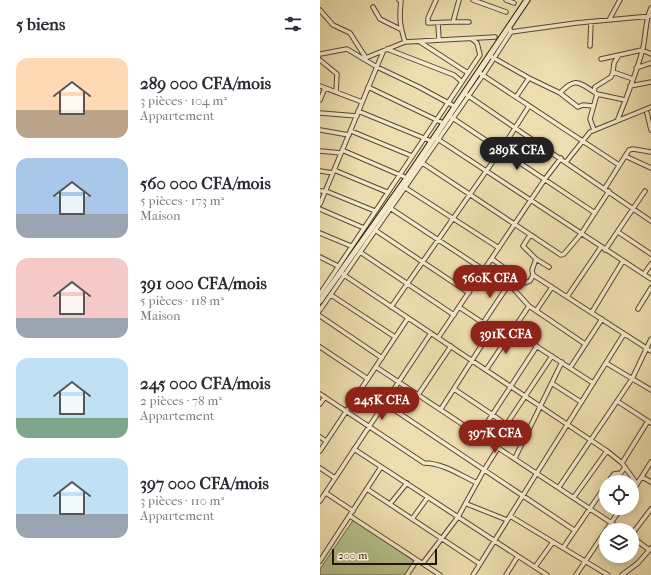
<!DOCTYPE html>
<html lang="fr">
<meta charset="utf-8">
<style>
:root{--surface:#fff;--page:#f2f2f3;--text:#2b2b33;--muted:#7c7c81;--accent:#8f2418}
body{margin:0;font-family:"IM FELL French Canon",serif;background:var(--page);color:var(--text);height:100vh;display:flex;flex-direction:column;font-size:15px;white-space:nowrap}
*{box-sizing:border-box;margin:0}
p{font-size:13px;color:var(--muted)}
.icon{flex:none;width:22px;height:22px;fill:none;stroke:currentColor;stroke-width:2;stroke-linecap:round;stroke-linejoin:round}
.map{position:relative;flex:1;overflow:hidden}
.details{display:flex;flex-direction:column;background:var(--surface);width:320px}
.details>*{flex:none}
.tools{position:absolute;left:279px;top:475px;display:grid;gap:8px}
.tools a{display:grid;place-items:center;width:40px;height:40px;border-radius:50%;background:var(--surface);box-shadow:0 2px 10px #0003;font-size:20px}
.scale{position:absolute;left:12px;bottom:10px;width:105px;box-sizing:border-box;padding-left:4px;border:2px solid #251508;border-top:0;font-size:11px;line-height:14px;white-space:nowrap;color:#251508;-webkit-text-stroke:3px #f4eacb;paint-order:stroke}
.price{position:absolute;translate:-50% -34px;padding:0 9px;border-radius:14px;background:var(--accent);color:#fff;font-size:13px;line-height:26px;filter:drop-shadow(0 1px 2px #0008)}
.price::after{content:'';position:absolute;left:50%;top:24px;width:12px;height:9px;margin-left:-6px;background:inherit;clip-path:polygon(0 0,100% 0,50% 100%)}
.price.current{background:#222;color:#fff}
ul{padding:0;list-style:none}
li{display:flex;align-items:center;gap:12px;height:100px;padding:0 16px}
li span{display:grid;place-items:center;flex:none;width:112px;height:80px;border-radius:12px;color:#555}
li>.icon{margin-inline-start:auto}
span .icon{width:48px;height:48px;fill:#fffc;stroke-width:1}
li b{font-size:17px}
h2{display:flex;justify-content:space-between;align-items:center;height:48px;padding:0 16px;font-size:17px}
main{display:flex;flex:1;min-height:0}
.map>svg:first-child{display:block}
.green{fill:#b5c28d;stroke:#6d6c4a}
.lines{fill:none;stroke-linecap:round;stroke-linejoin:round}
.street-casing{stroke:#574732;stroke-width:5.5}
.secondary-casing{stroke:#251508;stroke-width:7}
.street{stroke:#f4eacb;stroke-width:3.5}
.secondary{stroke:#f4eacb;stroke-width:5}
</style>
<main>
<section class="details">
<h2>5 biens<svg class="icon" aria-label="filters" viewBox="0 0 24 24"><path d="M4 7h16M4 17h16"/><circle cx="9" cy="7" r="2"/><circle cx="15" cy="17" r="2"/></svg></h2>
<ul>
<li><span style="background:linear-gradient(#ffd9b3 65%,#b9a48a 0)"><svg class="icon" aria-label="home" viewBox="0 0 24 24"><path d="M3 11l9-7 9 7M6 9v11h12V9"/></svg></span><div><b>289 000 CFA/mois</b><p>3 pièces · 104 m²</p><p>Appartement</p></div></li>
<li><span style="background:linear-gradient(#a9c7e8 70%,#9aa5b1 0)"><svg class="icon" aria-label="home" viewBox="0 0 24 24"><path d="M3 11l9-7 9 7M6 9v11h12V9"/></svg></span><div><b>560 000 CFA/mois</b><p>5 pièces · 173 m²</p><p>Maison</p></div></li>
<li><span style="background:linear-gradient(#f6c9c9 75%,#9aa5b1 0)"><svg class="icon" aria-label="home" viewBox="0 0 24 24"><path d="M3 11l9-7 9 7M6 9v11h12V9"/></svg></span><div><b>391 000 CFA/mois</b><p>5 pièces · 118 m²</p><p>Maison</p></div></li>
<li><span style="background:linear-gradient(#bfe0f5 75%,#7fa58c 0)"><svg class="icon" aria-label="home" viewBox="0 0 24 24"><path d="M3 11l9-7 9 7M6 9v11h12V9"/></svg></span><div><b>245 000 CFA/mois</b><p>2 pièces · 78 m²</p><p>Appartement</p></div></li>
<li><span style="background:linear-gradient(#bfe0f5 70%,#9aa5b1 0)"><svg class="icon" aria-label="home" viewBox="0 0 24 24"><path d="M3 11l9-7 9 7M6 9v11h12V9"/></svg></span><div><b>397 000 CFA/mois</b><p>3 pièces · 110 m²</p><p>Appartement</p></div></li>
</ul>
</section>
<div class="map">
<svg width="331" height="575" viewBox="0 0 331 575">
<rect width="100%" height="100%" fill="#eedeaf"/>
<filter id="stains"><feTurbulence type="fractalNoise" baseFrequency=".005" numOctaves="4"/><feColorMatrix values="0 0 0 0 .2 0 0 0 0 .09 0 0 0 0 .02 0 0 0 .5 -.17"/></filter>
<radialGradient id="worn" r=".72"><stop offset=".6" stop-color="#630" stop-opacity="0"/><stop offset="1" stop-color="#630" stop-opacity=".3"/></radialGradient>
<!-- green -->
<path class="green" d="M34 519 94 561 85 575H0V569Z"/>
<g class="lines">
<defs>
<path id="street" d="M116 0 108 18V23L133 22
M139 0 133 22H149
M153 0 186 12
M186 0 194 3
M53 7 60 19 80 29
M0 10 13 25 30 33 46 58
M289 20 300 0
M118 23 119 40
M190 29 191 32 256 23 331 16
M85 42 175 37
M100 42 148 73
M270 46 271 22
M67 49 134 75 142 82
M0 54 27 49 57 67 99 87 134 106
M299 55 294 63 293 72 313 79
M172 57 209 78
M43 59 85 42C80 26 79 18 81 1L79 0
M281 59 322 50 331 54
M0 60 17 74 16 92
M316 68 331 63
M158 72 299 165
M0 86 42 102
M310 86 331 82
M48 87 123 123
M240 93C254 78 258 81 274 92
M277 94 305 100
M147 95 331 221
M196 97 209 78 240 93 258 107 263 105 273 106
M0 100 5 88
M38 111 111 141
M0 113 37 116
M327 113 331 130
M131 117 275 213
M298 119C307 96 317 72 323 48 326 34 325 21 331 8
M0 130 29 135
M274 130 270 119 277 94 274 92 275 87 291 77 293 72
M31 131 92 156
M116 138 331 279
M22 150 87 178
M0 151 21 153
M305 156 331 168
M101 162 241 255 244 254 261 234 289 191
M246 162 270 132 331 107
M14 170 67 192
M0 171 13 173
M84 187 179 248
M285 188 309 150 313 149 331 152
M0 191H6L55 211
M0 204 63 52
M70 208 164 270
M0 209 44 228
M55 230 149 293
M298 232 331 254
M0 233 31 246
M210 235 203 246 216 259 212 270 213 275 331 351
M285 250 325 191
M40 252 134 315
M0 257 18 266
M172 259 205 283 210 281 213 275
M216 259 229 267
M21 273 287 451 302 463 317 484
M324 274 331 264
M189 284 209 306 265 344
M0 294 160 55 157 43 152 39
M11 295 75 337
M247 297 281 247
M71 307 181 150 209 106
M318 309 331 288
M0 310 163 75 191 32
M216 311 232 287
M272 312 303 261
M0 316 62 358
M163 323 189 284 187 270
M193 331 273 383
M118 338 225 179 241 158
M0 347 48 379
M286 363 331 390
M56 367 302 530
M250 368 282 319
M166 370 209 306
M233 384 261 402
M134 389 173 415 204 438
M0 394 104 463C123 463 140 475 157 483
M98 395 131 346
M297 401 331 423
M64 403 254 530
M0 404 5 397
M121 409 172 329 139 307
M186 425 232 356
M159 435 217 346
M0 437 6 441
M34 449 227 575
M0 451 88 318
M195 458 242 362
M302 463 328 421
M0 468 15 478
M322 477 331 482
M288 482 294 474 301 473 305 467
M239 487 312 379 331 339
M47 489 160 564
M312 492 331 462
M6 493 33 511
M254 497 287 451
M0 501 111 333
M70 504 87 483
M147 504 187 520
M30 516 120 575
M190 516 288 575
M92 519 108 497
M312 534 331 509
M312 537 328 549
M243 548 286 485
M0 561 61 467
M103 563 138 517 164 470 178 448
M215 567 233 542
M87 575 97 560
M153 575 304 334
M186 575 198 556
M256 575 301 508
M302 575 318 563 331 548"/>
<path id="secondary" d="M0 301 87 178 207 0"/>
</defs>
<!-- street casing -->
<use href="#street" class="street-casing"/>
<!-- secondary casing -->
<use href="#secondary" class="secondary-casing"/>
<!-- street -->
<use href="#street" class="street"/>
<!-- secondary -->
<use href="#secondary" class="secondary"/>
</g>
<rect width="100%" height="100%" filter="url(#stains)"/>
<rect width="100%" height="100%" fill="url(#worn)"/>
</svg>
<div class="tools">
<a><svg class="icon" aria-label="locate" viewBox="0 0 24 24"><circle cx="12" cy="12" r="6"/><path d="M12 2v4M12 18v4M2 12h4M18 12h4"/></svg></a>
<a><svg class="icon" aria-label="layers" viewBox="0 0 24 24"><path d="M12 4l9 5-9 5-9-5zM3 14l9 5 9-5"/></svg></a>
</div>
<div class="scale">200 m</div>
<b class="price current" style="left:197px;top:171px">289K CFA</b>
<b class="price" style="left:170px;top:299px">560K CFA</b>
<b class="price" style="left:186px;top:355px">391K CFA</b>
<b class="price" style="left:62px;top:421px">245K CFA</b>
<b class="price" style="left:175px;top:454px">397K CFA</b>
</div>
</main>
